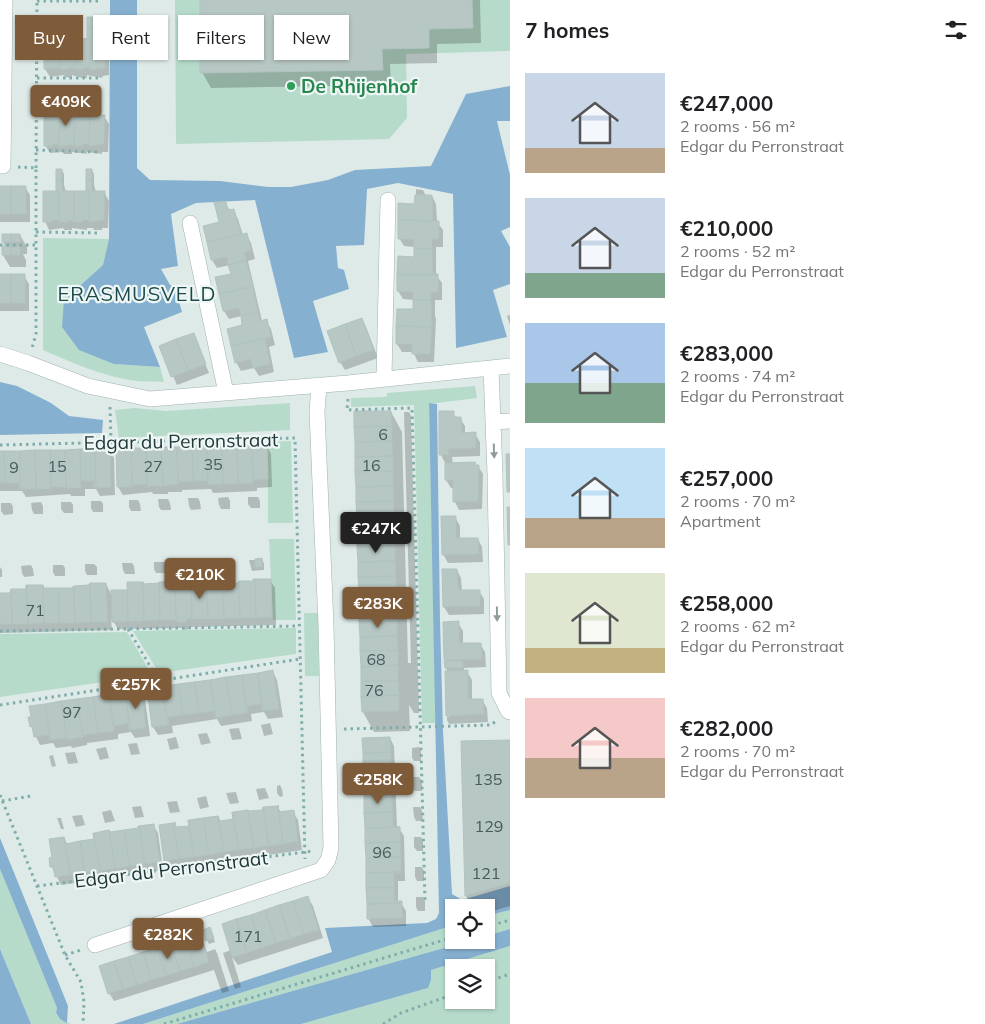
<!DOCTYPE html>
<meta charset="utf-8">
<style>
:root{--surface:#fff;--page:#f6f6f6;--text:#202124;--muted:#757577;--accent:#7e5c3a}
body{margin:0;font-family:Mulish,sans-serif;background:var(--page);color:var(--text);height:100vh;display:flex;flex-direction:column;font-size:19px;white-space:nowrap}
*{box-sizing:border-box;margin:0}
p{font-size:16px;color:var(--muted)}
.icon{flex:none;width:28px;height:28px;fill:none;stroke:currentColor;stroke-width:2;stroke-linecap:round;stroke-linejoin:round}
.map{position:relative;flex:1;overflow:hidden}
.drawer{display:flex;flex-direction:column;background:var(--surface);width:475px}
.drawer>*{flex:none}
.hud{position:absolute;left:15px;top:15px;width:420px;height:45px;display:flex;gap:10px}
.tools{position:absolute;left:445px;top:899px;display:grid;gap:10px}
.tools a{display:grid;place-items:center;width:50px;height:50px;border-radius:0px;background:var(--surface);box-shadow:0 1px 4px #0004;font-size:25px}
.price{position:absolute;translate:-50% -42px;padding:0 11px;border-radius:5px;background:var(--accent);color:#fff;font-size:16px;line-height:32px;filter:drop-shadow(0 1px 2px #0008)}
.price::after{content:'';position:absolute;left:50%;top:30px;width:15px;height:11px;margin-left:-8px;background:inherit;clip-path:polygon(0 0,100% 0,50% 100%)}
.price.selected{background:#222;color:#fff}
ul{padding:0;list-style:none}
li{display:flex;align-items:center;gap:15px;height:125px;padding:0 15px}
li span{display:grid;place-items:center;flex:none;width:140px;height:100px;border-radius:0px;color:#555}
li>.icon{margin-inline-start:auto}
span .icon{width:60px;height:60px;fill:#fffc;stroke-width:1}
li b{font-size:21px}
h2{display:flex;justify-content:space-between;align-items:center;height:60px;padding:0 15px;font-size:21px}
.chip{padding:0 18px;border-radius:0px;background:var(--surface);box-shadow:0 1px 4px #0004;font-size:18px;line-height:45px}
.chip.selected{background:var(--accent);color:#fff}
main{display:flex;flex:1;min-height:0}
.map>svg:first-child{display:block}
.green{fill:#b7dbca;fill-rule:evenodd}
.water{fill:#86b0d0}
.shadow{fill:#0003}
.building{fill:#b7c7c4;stroke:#b1c3c0}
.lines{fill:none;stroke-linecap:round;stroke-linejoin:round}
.minor-casing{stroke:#a1b1b0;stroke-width:16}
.path{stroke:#7fadab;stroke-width:3;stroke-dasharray:2.5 4;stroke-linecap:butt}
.minor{stroke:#fff;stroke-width:15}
.oneway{fill:#909c9c}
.leisure-dot{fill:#2e9e5b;stroke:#eef7f5;stroke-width:2}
.labels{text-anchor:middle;stroke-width:4.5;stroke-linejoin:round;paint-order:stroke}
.number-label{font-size:16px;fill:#465c5c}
.leisure-label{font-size:19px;font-weight:bold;fill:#27864d;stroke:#eef7f5;text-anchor:start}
.street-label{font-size:19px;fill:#203939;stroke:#eef7f5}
.neighbourhood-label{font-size:20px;letter-spacing:1px;fill:#1c4a4b;stroke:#eef7f5}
</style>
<main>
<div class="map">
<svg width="510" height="1024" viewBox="0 0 510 1024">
<rect width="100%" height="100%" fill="#deeae8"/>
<!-- green -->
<path class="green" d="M175 0H510V51L406 54 407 118 389 139 176 144Z
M43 238 109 239 103 265 64 300 114 364 160 367 164 382C155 381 145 382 136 381 104 377 73 363 43 350Z
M475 386 477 398 429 404 436 723H422L414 405 351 407V398L384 397 387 396V393Z
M290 403V430L119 438 115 410 135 408 166 411Z
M291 441 293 523H268V442Z
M269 539H294L296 620H273Z
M304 613H318L319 676H305Z
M296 628V654L159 673 133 631Z
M127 632 152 675 0 697V634Z
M0 869 57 1008 56 1014 60 1019 71 1024H31L0 949Z
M510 910V929L486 936V916Z
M454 925V940H472L177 1024H143Z
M510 946V1024H301L428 988 431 980V970ZM454 968H486V1000H454Z"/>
<!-- water -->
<path class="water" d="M110 0H137V168L150 180 220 181 268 187H291L328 180 355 170 431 166 466 94 510 86V121H497L510 175V227L501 231 510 247V284L493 290 507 337 456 348 453 194 398 183 367 189 364 245 336 246 338 268 344 270 349 289 313 301 328 352 294 358 255 200 196 203 171 214 178 266 161 269 170 285H174L182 312 144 327 160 367 114 364 79 350 62 327 64 300 103 265 109 239Z
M0 382 17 386 51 403 69 416 103 420 102 433 0 435Z
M429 403 437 404 440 620 443 731 452 894 462 900 510 886V910L486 916V908H454V925L143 1024H114L332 952 325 928 427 923 436 919 439 913Z
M0 838 68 1006 67 1023 60 1019 56 1013 57 1008 0 869Z
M510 929V946L431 970V980L428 988 301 1024H177L472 940H486V936Z
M0 949 31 1024H0Z"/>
<!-- shadow -->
<path class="shadow" d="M201 0H480L481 43 437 44V63L390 64 391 85 211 88 202 72Z
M62 18 65 22V32L67 40H88L92 18 95 22 94 33 97 40H105L109 48V75L103 76 102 78 87 75V78H82L72 75V78L65 77 64 75 50 77 45 69 46 40H58Z
M62 94 64 98V109L67 116H88L92 95 94 98V109L96 116H104L109 124 108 152H102V154L87 152V154L72 152V154H64L63 152 50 153 45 145 58 116Z
M62 170 64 174V185L66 192H87L92 170 94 174V185L96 192H104L109 201 108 228H102V230H94L93 228H87V230L72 228V230H64L63 228 49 230 45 221 57 192Z
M0 187H25L30 195V222H0Z
M416 189 423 190 426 196H432L436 204 437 222 443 230V247H436V275L442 283V300H435V316L436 319 434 362H418L413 352H402L397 344 414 311V300L403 299 398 291 415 258V247L404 246 399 238 416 205Z
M225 203 230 211H233L238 219 243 235 246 234 251 243 255 259 248 261 262 321H266L271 329 275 345 269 347 274 372 259 376 254 368 241 371 236 362 244 326 242 316 229 319 224 311 217 278 232 275 230 265 217 268 212 260 205 227 220 223Z
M20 235 27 247V254H23L26 260V267H10L3 255 6 248 3 242Z
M0 276H24L29 284V311H0Z
M510 315V325L507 316Z
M362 319 366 327 378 358 345 370 340 362Z
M193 334 209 373 177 385 160 346Z
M391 412 402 432 408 663H411L404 412H409L411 416 419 713H414L409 705 410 731 374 732 363 712 355 413Z
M453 412 456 418H460L465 426V434H475L480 442V456L452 457 453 464 478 466 483 474 482 509 459 510 455 502 454 488H451L446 480 445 463 441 455Z
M267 446 271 454 272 487 257 488V491L213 493 211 489 182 490V492H168V494H153L152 492 123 495 118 487 117 450Z
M109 450 114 458 115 495 100 496 96 489H85V496H71L70 494 26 497 22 491H0V453Z
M228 497 230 501V509H221L219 505 218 498Z
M248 497H258L260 501V508H251L248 504Z
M188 498H198L200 502 201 509 191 510 189 506Z
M158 499H168L170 503 171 510H161L159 507Z
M129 500H138L140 504 141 511H131L129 507Z
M91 501H101L103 504V512H93L91 508Z
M41 502 43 506V514H34L32 510 31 503Z
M61 502H71L73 505V513H64L61 509Z
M1 503H11L13 507V514L4 515 1 511Z
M455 517 460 526V539H478L482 547 483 562 448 563 443 554Z
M230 560 232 564V571L220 572 218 568Z
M249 560H262L264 563V570L252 571Z
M195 561 198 565V572H188L186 569V562Z
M154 562H164L166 566V573H156L154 569Z
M122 563H132L134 566 135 574H125L123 570Z
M85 564H94L97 567V575H87L85 571Z
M31 565 33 569 34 576 24 577 22 573 21 566Z
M53 565H63L65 568V576H55L53 572Z
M0 567 2 570V577H0Z
M457 570 461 578 462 591H479L484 599V614L449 615 444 607Z
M270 580 275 588 276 625 190 627V629L183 630 182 628 118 629 111 618 112 630 0 633V594H11L42 586 44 589H74L106 584 112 596V591H128L144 585 223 581 225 585Z
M458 623 463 631V644H480L485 652 486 667 464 668V672H467L472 680V700H482L487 708 488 722 449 724 447 720V717H449L448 715V672L446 668 447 662 446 660Z
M273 672 277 680 283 717 268 719 264 712 251 714 252 721 221 726 217 719 172 726 173 733 158 735 153 727 148 690Z
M140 691 145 699 150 736 135 738 131 732 118 734V739L87 743V745L72 748 71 746 56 748 53 743 40 745 31 726Z
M270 723 273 734 264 736 261 725Z
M239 728 242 739 232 740 229 729Z
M207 733 211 743 201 745 198 734Z
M176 737 179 748 170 750 167 739Z
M390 738 394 746 397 828H399L404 836 405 881H398V903H401L406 911V926L373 927 368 918Z
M510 742V906L486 913V908H473L466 896Z
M137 743 140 754 131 755 128 744Z
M106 747 109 758 100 760 96 749Z
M419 747 421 751V761H414L412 758V748Z
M75 752 78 763 68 764 65 753Z
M53 755 56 766 52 767 49 756Z
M412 777H419L422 781V791H415L413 788Z
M280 785 282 789 283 796 280 797 277 793V786Z
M265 788 269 798 259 800 256 789Z
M236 792 239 803 230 804 226 793Z
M206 796 209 807 200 809 197 798Z
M177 801 180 812 170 813 167 802Z
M141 806 144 817 135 818 132 807Z
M278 807 281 813 293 812 298 820 302 850 170 869 165 861 174 824 177 829 190 827V821L218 817 221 822 235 820 249 813Z
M413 807H420L422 811 423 821H416L414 817Z
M111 810 115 821 105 823 102 812Z
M82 815 85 825 76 827 72 816Z
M57 818H61L64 829H61Z
M153 825 158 833 163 870 61 885 52 867 53 858 50 840 64 838 68 845 96 841Z
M414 837H421L423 841V851H417L414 847Z
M415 867H422L424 871V881H417L415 877Z
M416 897H423L425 901V911H418L416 907Z
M308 898 313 906 323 938 238 965 232 957 241 987 235 989 223 953 231 950Z
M210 929 215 942 209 944 207 940Z
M200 936 207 952 215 949 217 953 229 991 222 993 214 970 114 1001 109 993Z"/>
<!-- building -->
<path class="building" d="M200 0H472L473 28 429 29V48L382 49 383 70 200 73Z
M57 17H63V27H57Z
M87 17H93V28H87Z
M57 27H63V38H75V69L68 68V70L60 69V38H57Z
M87 28H93V38L105 39V68L90 70V39H87Z
M44 38H60V69L59 68 44 69Z
M75 38 90 39V70L89 68H83V70L75 69Z
M57 93H63V104H56Z
M87 93H93L92 104H86Z
M56 104H63V115H75L74 146 68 144V146H59L60 115H56Z
M86 104H92L93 115H105L104 144 89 146 90 115H86Z
M44 114 60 115 59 146 58 144H53V146H44Z
M75 115H90L89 146V144H83V146H74Z
M56 169H62V180H56Z
M86 169H92V180H86Z
M56 180H62V191H74V222L68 220V222H59V191H56Z
M86 180H92V191H105L104 220 89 222V191H86Z
M0 186H11V214H0Z
M11 186H26V214H11Z
M43 191H59V222L58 220H53V222H43Z
M74 191H89V222L88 220H83L82 222H74Z
M415 195H432L433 221 398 220V203L414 204Z
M214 202H226L228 210 234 209 241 234 207 242 203 226 219 222Z
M398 220 439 221V239H432V249L414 248V239H398Z
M247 233 251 251 244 252 246 260 228 265 227 257 211 260 207 242Z
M2 234H11V242H2Z
M11 234H20V242H11Z
M2 246 11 247V255H2Z
M11 247H20V255H11Z
M414 248 432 249 433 274H438V275H397L398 256 414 257Z
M246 260 253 286 219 294 215 277 231 274 228 265Z
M0 274H11V303H0Z
M11 274H25V303H11Z
M397 275H438V292H431V300H413V292L397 291Z
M253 286 258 312 241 316 239 308 223 311 219 294Z
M413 300H431L432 327 396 326 397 309H413Z
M258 312 260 321 267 319 271 337 231 346 227 329 242 325 241 316Z
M362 318 374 350 356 356 345 324Z
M345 324 356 356 339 363 327 331Z
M396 326 432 327 430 354H412V344H396Z
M194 333 206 364 188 371 176 339Z
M271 337 265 338 270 364 253 368 251 359 235 363 231 346Z
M176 339 188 371 171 377 159 346Z
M354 411H391L392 426 354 427Z
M439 411H454V417H461L462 433 476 432V448L448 449 449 455H439Z
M392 426V441L355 442 354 427Z
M392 441 393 456 355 457V442Z
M267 444 268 479 253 480 252 445Z
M237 445 238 484H223L222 446Z
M237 445H252L253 483 238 484Z
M192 446 193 481 178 482 177 447Z
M192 446H207L208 485 207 481H193Z
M207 446H222L223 484 208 485Z
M161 447 163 486H147L146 448Z
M161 447H177L178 484 163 486Z
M116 448H131L132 487H117Z
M131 448H146L147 486V484L134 485 132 487Z
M80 449 81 488H66L65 450Z
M80 449H95L96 488H94V481H81Z
M95 449H110L111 487 96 488Z
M35 450 36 489H20V451Z
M35 450H50L51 489H36Z
M50 450H65L66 488 65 487H51V489Z
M0 451H4L5 483H0Z
M4 451H20V489L19 483H5Z
M506 454H510V492H507Z
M393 456V471L355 472V457Z
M475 462 476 465H479L478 501 453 502V480H445V463Z
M393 471V486L356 487 355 472Z
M393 486 394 501 356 502V487Z
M394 501V516L357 517 356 502Z
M507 507H510V545H508Z
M394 516V531L357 532V517Z
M441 516H456V538H478L479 554 442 555Z
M394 531 395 546 357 547V532Z
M395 546V561L358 562 357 547Z
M262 558 263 567H255V559Z
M216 559H223L224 568H216Z
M223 559H231V568H224Z
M395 561 396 576 358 577V562Z
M442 569H457L458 590H480V606L443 607Z
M396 576V591L359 592 358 577Z
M253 579H255L256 618H240L239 581H253Z
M255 579H271L272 617 256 618Z
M223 580V584L238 583 239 581 240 618 224 619Z
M223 580 224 619H208L207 581Z
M175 581 176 620H160L159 582Z
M175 581H191L192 619H186V622H177L176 620Z
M191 581H207L208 619H192Z
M127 582H143L144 621H128Z
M143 582 144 584 159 583V582L160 620 144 621Z
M90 583 91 622 75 623 74 586 89 585Z
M90 583H106L108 622H91Z
M26 585H43L44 623 28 624Z
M26 585 28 624H12L11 589H26Z
M43 585V588H59V623H44Z
M73 586 75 623H59V588H73Z
M11 589 12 624H0V593H10Z
M111 590H127L128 621 112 622Z
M396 591V606L359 607V592Z
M396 606 397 621 359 622V607Z
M397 621V636L360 637 359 622Z
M459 621V643H481L482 659 444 660 443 622Z
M397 636 398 651H360V637Z
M360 651H398V665L361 667Z
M444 661H463V668H445Z
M398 665V681H361V667Z
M273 670 279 709 263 711 258 673Z
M468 670V699H483L484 714 446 716 445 671Z
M258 673 263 711H262L261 704 247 706 248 713 242 675Z
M242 675 247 713 232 715 226 677Z
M226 677 232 715 216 718 210 680Z
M210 680 216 718 214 711 199 713 194 682Z
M361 681H398L399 695 361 697Z
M194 682 199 713 183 715 178 684Z
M178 684 183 715 168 717 169 725H168L162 687Z
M162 687 168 725 152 727 147 689Z
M141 690 146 728 130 730 125 692Z
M125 692 130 730 129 731 128 723 114 726V731L109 694Z
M109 694 114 731 98 733 93 697Z
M399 695V711L362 712 361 697Z
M93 697 98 733 83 735V737L77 699Z
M77 699 83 737 67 740 61 701Z
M61 701 67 740 66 738 50 740 45 704Z
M45 704 50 735 34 737 32 726 30 727 28 717H31L29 706Z
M390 737 391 752 363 753 362 738Z
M509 740H510V883L465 896 461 741Z
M391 752V767L363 768V753Z
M391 767 392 782 364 783 363 768Z
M392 782V797L364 798V783Z
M392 797 393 812 364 813V798Z
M278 805 279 812 294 810 298 841 283 844Z
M278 806 283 844 269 846 263 807Z
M263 807 269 846 254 848 248 810 249 811 262 810Z
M248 810 254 848 239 850 233 812Z
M232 812 239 850 224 852 218 816 220 821 233 819Z
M393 812V827H400L365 828 364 813Z
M218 816 224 852 209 855 203 818Z
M203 818 209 855 194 857 189 820Z
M188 820 194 857 179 859 173 823 175 822 176 827 189 826Z
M173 823 179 859 164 861 159 825Z
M154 824 160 862 145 864 139 826Z
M138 826H139L145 864 130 866 124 830 138 828Z
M400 827V842L365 843V828Z
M109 830 115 869 100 871 94 833Z
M109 830 110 832 124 830 130 866 115 869Z
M93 833 100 871 85 873 80 841 94 839Z
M64 837 70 875 55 877 53 867H50L49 858 52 857 49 839Z
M64 837 66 844 80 841 85 873 70 875Z
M400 842 401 857 366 858 365 843Z
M401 857V872L366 873V858Z
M366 873 401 872V873H394V888H366Z
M366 888H394L395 901H402V903L367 904Z
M308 896 319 930 304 934 293 901Z
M293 901 304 934 290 939 279 905Z
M402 903V918L367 919V904Z
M279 905 290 939 276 943 265 910Z
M265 910 276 943 261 948 251 915Z
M251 915 261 948 247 953 236 919Z
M236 919 247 953 232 957 222 924Z
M210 927 214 938 205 941 203 930Z
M201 934 209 962 194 967 185 939Z
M185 939 194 967 180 971 171 943Z
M171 943 180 971 166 976 157 948Z
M157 948 166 976 151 980 143 952Z
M143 952 151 980 137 985 128 957Z
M128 957 137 985 123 989 114 961Z
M114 961 123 989 108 994 99 966Z"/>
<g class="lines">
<defs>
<path id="minor" d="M0 166H3L5 0
M190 223 226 393
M0 354 28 363 88 386 150 399 348 383 510 366
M491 368 495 475 499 693 508 711 510 712
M384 378 388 200
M493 422 510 421
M95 945 321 870 328 860 331 848 326 625 317 412 319 385"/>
</defs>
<!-- minor casing -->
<use href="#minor" class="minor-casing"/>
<!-- path -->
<path class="path" d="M37 1H101
M37 78H101
M36 150 99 152
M18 167 36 168V334L32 348
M36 168 37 0
M36 232 100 233
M0 245H36
M348 399 347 410 412 408 425 901
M110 407 111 441
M0 445 295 438 305 859
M128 629 159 681
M0 631 299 626
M0 705 300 659
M344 729 491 725 496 721
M0 795 65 955 81 982 84 1002 83 1024
M2 801 31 796
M37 886 313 851
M486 927 510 920
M65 955 81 950
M486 982 510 974
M164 1024 454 937
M383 1024 401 1013 454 994"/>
<!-- minor -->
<use href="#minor" class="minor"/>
</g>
<!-- one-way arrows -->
<defs><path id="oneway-solid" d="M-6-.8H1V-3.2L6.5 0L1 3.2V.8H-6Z" transform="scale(1.25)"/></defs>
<g class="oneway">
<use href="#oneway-solid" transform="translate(494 451) rotate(88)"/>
<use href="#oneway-solid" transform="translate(497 614) rotate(89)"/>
</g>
<!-- markers -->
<circle class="leisure-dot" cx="291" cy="86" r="5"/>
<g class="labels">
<!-- number labels -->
<g class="number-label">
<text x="383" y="440">6</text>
<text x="213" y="470">35</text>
<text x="371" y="471">16</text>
<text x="57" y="472">15</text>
<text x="153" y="472">27</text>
<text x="14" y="473">9</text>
<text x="35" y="616">71</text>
<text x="376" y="665">68</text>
<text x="374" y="696">76</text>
<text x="72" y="718">97</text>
<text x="488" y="785">135</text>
<text x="489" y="832">129</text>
<text x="382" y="858">96</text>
<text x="486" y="879">121</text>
<text x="248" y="942">171</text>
</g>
<!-- leisure labels -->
<g class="leisure-label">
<text x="301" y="93">De Rhijenhof</text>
</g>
<!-- street labels -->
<g class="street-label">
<text transform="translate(181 441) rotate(-1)" y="7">Edgar du Perronstraat</text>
<text transform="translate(171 869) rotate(-7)" y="7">Edgar du Perronstraat</text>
</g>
<!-- neighbourhood labels -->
<g class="neighbourhood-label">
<text x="137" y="301">ERASMUSVELD</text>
</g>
</g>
</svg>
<div class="tools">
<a><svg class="icon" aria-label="locate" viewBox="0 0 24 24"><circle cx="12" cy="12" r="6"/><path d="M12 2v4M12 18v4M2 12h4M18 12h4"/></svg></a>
<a><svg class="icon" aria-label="layers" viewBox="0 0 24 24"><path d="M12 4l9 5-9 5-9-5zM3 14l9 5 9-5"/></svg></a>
</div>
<b class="price" style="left:66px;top:127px">€409K</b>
<b class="price selected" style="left:376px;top:554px">€247K</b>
<b class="price" style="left:200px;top:600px">€210K</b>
<b class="price" style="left:378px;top:629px">€283K</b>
<b class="price" style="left:136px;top:710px">€257K</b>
<b class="price" style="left:378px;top:805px">€258K</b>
<b class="price" style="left:168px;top:960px">€282K</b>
<div class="hud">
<a class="chip selected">Buy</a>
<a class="chip">Rent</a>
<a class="chip">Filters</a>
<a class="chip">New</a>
</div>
</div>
<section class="drawer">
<h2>7 homes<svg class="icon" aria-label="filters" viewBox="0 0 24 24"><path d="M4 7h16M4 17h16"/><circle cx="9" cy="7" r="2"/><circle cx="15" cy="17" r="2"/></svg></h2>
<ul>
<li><span style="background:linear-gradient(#c9d6e8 75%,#b9a48a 0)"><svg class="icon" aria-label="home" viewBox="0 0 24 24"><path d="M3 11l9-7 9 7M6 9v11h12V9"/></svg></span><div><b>€247,000</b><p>2 rooms · 56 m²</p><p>Edgar du Perronstraat</p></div></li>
<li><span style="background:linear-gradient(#c9d6e8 75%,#7fa58c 0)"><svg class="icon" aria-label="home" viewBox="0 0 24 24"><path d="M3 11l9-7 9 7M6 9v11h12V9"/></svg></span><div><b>€210,000</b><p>2 rooms · 52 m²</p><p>Edgar du Perronstraat</p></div></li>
<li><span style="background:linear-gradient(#a9c7e8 60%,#7fa58c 0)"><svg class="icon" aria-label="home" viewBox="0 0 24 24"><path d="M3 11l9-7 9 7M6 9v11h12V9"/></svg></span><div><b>€283,000</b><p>2 rooms · 74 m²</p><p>Edgar du Perronstraat</p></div></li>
<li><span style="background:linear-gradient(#bfe0f5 70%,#b9a48a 0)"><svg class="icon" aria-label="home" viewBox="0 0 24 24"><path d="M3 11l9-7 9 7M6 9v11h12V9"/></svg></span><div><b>€257,000</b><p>2 rooms · 70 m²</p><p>Apartment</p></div></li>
<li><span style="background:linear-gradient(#dfe7d0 75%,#c2b280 0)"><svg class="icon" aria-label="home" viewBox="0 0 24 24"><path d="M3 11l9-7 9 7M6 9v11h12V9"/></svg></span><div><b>€258,000</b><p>2 rooms · 62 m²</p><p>Edgar du Perronstraat</p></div></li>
<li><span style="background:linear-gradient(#f6c9c9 60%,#b9a48a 0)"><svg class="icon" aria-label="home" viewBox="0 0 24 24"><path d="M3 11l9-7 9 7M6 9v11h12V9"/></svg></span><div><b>€282,000</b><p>2 rooms · 70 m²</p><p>Edgar du Perronstraat</p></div></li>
</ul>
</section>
</main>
